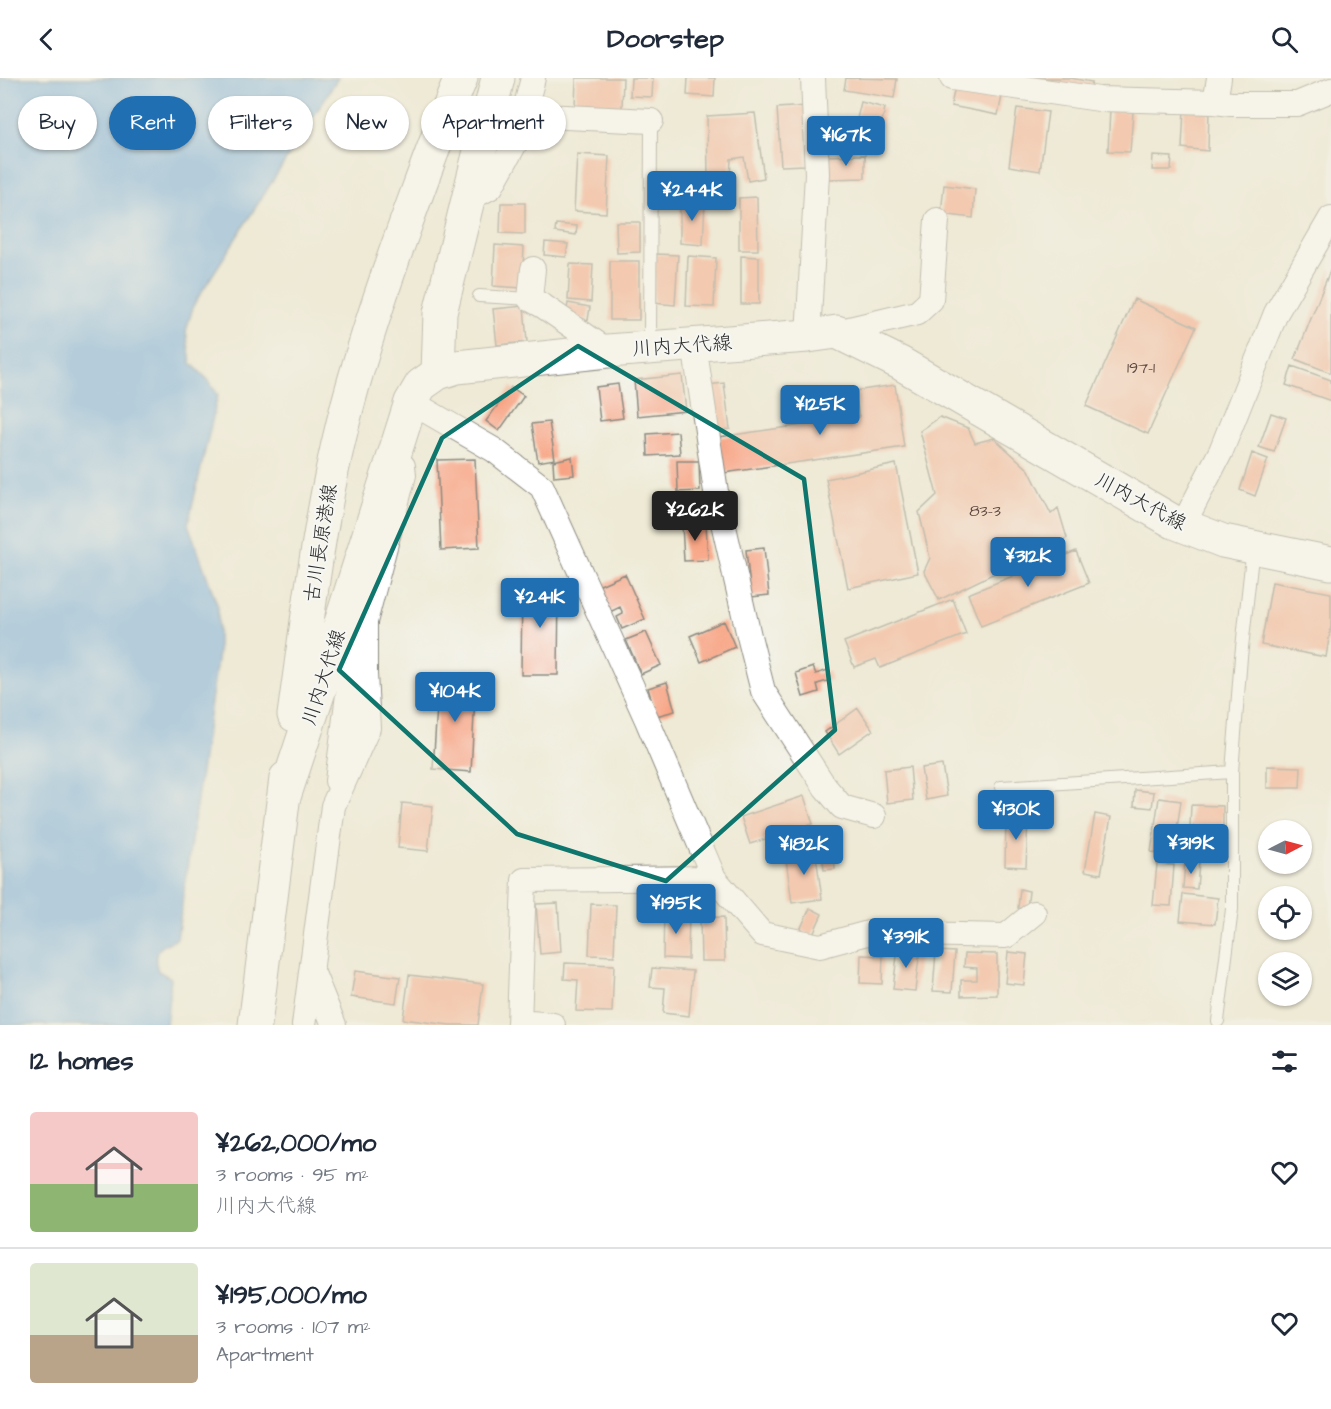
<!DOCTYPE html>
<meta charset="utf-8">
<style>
:root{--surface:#fff;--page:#f6f6f7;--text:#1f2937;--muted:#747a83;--line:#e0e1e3;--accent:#1f6fb2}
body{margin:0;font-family:"Architects Daughter","Klee One",sans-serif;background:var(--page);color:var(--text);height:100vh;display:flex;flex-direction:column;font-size:22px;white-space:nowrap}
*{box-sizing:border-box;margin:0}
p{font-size:20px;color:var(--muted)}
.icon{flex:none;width:33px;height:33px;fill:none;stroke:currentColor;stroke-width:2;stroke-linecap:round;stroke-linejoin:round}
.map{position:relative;height:947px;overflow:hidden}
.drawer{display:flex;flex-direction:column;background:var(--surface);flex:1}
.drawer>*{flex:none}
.hud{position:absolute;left:18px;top:18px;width:600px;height:54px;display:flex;gap:12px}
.needle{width:39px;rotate:84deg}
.buttons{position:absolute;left:1258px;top:742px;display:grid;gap:12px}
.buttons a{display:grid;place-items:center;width:54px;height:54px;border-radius:50%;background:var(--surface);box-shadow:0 2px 4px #0004;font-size:30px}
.price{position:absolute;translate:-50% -51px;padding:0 14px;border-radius:6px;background:var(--accent);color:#fff;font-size:20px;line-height:39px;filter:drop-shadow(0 2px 3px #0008)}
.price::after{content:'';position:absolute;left:50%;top:36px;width:18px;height:14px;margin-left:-9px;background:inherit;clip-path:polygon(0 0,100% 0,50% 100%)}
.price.selected{background:#222;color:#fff}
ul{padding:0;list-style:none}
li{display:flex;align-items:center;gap:18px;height:150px;padding:0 30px}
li+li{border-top:2px solid var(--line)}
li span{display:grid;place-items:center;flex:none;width:168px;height:120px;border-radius:6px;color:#555}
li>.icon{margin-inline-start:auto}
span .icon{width:72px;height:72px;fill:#fffc;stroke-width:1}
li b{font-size:26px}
h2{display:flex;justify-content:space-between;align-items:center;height:72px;padding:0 30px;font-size:26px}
.chip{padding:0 21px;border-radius:27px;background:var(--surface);box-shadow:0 2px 4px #0004;font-size:21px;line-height:54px}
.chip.selected{background:var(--accent);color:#fff}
header{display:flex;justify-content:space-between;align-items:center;height:78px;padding:0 30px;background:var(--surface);font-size:27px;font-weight:800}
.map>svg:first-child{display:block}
.water{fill:#70ace1;stroke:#4e6c86;stroke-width:1.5}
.building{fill:#f8a484}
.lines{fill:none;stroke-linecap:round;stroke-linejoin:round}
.lane-casing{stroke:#8c8a80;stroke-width:14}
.street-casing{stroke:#8c8a80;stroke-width:26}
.secondary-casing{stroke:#8c8a80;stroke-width:35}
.lane{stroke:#fff;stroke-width:12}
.street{stroke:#fff;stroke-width:24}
.secondary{stroke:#fff;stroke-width:33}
.marked{fill:none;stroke:#0f766e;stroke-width:4.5;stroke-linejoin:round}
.labels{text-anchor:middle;stroke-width:4.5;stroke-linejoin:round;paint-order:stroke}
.number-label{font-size:16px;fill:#5e4941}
.street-label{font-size:20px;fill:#2b2b2b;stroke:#f6f6f2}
</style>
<header><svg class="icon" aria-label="back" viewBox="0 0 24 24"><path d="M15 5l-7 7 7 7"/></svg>Doorstep<svg class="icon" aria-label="search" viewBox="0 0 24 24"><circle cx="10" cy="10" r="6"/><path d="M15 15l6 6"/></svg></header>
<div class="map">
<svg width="1331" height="947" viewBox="0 0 1331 947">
<rect width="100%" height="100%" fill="#f6f6f2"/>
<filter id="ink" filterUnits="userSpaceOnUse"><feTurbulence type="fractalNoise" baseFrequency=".0167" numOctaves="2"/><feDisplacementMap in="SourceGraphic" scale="12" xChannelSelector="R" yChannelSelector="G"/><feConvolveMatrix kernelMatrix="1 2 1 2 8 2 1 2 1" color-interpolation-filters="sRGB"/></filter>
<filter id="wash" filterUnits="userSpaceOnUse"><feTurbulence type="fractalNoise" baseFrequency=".008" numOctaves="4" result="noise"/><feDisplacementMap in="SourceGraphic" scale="24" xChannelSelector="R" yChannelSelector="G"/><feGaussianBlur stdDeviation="1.35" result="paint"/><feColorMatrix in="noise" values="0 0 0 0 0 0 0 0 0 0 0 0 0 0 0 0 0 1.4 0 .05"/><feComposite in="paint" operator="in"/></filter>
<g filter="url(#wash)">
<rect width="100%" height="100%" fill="#eeead5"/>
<!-- water -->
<path class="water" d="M0 0H338L194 226 186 253 191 285 207 301 218 317 188 446 218 529V575L177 861C159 868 151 873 158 893L171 900 166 947H0Z"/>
<g id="blocks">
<!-- building -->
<path class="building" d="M576 0H623L622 30 575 28Z
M631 0H653L652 19 630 18Z
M688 0H715L714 19 687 17Z
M846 0 897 1 894 20 844 12Z
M1027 0H1070L1092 4 1090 13Z
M955 8 1002 18 998 37 951 28Z
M861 24 885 30 876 71 851 65Z
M807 28 806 87 781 88 777 30Z
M1017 30 1048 34 1040 93 1009 88Z
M1184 31 1209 32 1208 73 1182 70Z
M1110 32 1133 34 1130 74 1108 73Z
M755 35 764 100 748 103 744 79 731 81 730 101 708 100 707 38Z
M577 76 609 78 606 135 574 133Z
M865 77V100L828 101V78Z
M1153 78 1172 79 1171 92H1152Z
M944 107 975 111 973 140 941 136Z
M757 119 758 172H739V120Z
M680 122 705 123 703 167 680 165Z
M501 125H525V156L500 155Z
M616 144H640V174L617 175Z
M556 146 577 148 576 157 555 154Z
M545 164 568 166 566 179 544 177Z
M495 167 524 169 522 210 493 208Z
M656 176 678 177 675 227 653 225Z
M688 178 716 180 714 229 686 228Z
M741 178 759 179V226H741Z
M610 183H639V242H610Z
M570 186 593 187 591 224 568 222Z
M1331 190V295L1295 281Z
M1134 221 1196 249 1148 356 1086 328Z
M568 225 590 229 588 242 566 238Z
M524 228 527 264 497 267 493 231Z
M1292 288 1331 302V323L1286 307Z
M682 297 686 333 637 338 634 302Z
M724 305 730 351 713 353 708 307Z
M618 306 623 340 600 343 596 309Z
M895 307 904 369 724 395 719 359 859 339 855 313Z
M511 309 524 318 499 353 486 343Z
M1271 335 1286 340 1274 374 1259 369Z
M940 339 968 350 975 365 994 360 1029 392 1051 436 1058 430 1067 460 939 522 924 493 930 480 919 434 937 417 920 353Z
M549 344 555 381 538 384 532 346Z
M678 354 680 376 648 378 647 356Z
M1252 375 1268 381 1255 418 1240 412Z
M572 379 574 397 554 399 553 383Z
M475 381 479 470 441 472 437 382Z
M677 383H699L700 413 678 414Z
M896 386 918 495 848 510 826 401Z
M706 445 708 482 684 483 682 446Z
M764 470 769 517 751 519 746 472Z
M1076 473 1089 505 981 548 968 516Z
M625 496 645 541 622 551 617 539 623 536 620 529 610 534 598 508Z
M1272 504 1331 515V548L1326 579 1261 567Z
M522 506H559L558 597H521Z
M953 521 966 556 880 590 876 581 854 589 844 564Z
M724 543 735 569 701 584 690 558Z
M646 554 661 587 641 596 626 562Z
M813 589 816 596 828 592 831 602 817 606 819 614 803 619 796 595Z
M439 597 476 599 471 694 433 691Z
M667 604 675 633 656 638 648 610Z
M858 630 873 652 839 676 825 654Z
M942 687 947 718 926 722 921 690Z
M1267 688 1301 689 1300 710H1267Z
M910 689 913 722 887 725 884 692Z
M1135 712 1154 714 1152 730 1134 728Z
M804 718 813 746 750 766 741 739Z
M1159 720 1181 723 1173 778 1151 774Z
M402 725 433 728 428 773 398 770Z
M1191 727 1223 728V749L1190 748Z
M1095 736 1111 739 1101 796 1085 793Z
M1006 738 1028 739 1026 789 1005 788Z
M1184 753 1198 754 1196 778 1183 777Z
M832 757 835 791 824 792 820 758Z
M815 770 822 821 792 825 785 774Z
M1185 783 1199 784 1197 811 1183 810Z
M1157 786 1174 787 1171 828 1153 827Z
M1020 811 1029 813 1027 831 1018 830Z
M1183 816 1218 820 1215 846 1180 843Z
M558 825 561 874 540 876 536 826Z
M591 826 616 827 614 878 589 877Z
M810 830 822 836 812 858 800 852Z
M664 833H689L688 881 663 880Z
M724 839 725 883H701L700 840Z
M898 869 920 871 915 913 893 911Z
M936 873 955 874 952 914 933 913Z
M1008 874 1027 876 1024 907 1005 905Z
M965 875 997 876V917L961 918V902H977V890L964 889Z
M861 877 883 878 882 906 860 905Z
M565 885 614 887 612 934 576 933 578 902 564 901Z
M652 890 693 893 689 938 663 935 665 910 650 909Z
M355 893 400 899 396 925 351 919Z
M409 897 483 906 478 947H450L403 941Z"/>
</g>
</g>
<g filter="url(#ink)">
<use href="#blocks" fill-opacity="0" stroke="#8c8a80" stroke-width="1.5"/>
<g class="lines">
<defs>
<path id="lane" d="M479 218 530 221
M650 268 651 43
M1001 709 1232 694
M1218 943 1232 831V694L1241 579 1253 469"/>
<path id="street" d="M952 0 1008 8 1009 0
M1008 8 1099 21 1215 24 1231 26H1297L1331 12
M1215 24 1219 0
M523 37 651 43
M469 121 491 109 517 62 533 0
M533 191 530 221 543 228 608 273
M837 254 917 235 931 222 937 142
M808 258 817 96 813 0
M694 266 716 414 749 558 763 613 825 709 842 729 874 738
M411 324 494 372 542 409 647 642 714 800 762 856 820 868 868 855 1006 858 1034 835
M1183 447 1221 373 1276 235 1331 140
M337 703 353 577
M312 893 334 947
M519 944 553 947
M304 947 333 728 368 650 365 596V544L404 397 403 388
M519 947 524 802 714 800"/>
<path id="secondary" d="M438 295 440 235 498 0
M294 637C308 539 319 441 343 345 360 277 382 211 406 145 424 96 441 48 461 0
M283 722 324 598 411 324 421 307 438 295 457 289 608 273 808 258 837 254 900 285 1174 444 1223 463 1331 485
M255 947 286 700"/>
</defs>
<!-- lane casing -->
<use href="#lane" class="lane-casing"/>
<!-- street casing -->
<use href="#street" class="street-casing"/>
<!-- secondary casing -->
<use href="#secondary" class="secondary-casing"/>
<!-- lane -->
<use href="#lane" class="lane"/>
<!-- street -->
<use href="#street" class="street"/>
<!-- secondary -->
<use href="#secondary" class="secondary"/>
</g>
</g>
<!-- marked area -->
<path d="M0 0H1331V947H0ZM578 268 804 401 835 652 666 803 517 756 339 592 442 360Z" fill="#eeead5" fill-opacity=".55" fill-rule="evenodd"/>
<path class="marked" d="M578 268 804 401 835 652 666 803 517 756 339 592 442 360Z"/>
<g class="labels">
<!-- number labels -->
<g class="number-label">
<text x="1141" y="295">197-1</text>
<text x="985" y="438">83-3</text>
</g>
<!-- street labels -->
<g class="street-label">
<text transform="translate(682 267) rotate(-4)" y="7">川内大代線</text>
<text transform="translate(1141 423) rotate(28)" y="7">川内大代線</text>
<text transform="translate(320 465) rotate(-81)" y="7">古川長原港線</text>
<text transform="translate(323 599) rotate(-72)" y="7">川内大代線</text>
</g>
</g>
</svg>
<div class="buttons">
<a><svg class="needle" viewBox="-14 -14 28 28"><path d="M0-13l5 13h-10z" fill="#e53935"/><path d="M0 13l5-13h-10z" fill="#747a83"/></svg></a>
<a><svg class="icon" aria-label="locate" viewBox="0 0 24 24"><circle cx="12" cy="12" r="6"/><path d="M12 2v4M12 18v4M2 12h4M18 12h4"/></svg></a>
<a><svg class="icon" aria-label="layers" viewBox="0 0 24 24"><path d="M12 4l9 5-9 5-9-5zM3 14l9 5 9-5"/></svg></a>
</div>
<b class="price" style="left:846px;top:89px">¥167K</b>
<b class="price" style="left:692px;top:144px">¥244K</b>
<b class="price" style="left:820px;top:358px">¥125K</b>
<b class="price selected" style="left:695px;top:464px">¥262K</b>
<b class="price" style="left:1028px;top:510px">¥312K</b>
<b class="price" style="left:540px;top:551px">¥241K</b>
<b class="price" style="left:455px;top:645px">¥104K</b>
<b class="price" style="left:1016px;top:763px">¥130K</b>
<b class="price" style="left:1191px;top:797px">¥319K</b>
<b class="price" style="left:804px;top:798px">¥182K</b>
<b class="price" style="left:676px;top:857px">¥195K</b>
<b class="price" style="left:906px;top:891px">¥391K</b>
<div class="hud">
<a class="chip">Buy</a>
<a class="chip selected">Rent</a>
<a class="chip">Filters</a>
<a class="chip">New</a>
<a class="chip">Apartment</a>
</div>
</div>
<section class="drawer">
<h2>12 homes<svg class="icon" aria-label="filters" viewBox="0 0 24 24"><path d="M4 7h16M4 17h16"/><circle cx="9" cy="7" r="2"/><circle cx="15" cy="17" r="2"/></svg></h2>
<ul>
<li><span style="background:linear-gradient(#f6c9c9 60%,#8fb573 0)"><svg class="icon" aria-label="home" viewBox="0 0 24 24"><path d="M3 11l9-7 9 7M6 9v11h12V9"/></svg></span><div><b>¥262,000/mo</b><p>3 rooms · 95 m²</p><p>川内大代線</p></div><svg class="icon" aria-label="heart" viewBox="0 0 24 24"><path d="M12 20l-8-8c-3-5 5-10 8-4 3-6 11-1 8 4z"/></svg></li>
<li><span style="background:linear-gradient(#dfe7d0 60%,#b9a48a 0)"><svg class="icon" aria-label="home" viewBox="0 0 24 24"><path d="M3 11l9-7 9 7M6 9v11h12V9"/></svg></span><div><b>¥195,000/mo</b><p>3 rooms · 107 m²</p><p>Apartment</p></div><svg class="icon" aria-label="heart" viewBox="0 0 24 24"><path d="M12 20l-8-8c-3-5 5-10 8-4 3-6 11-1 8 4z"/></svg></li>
</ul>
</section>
